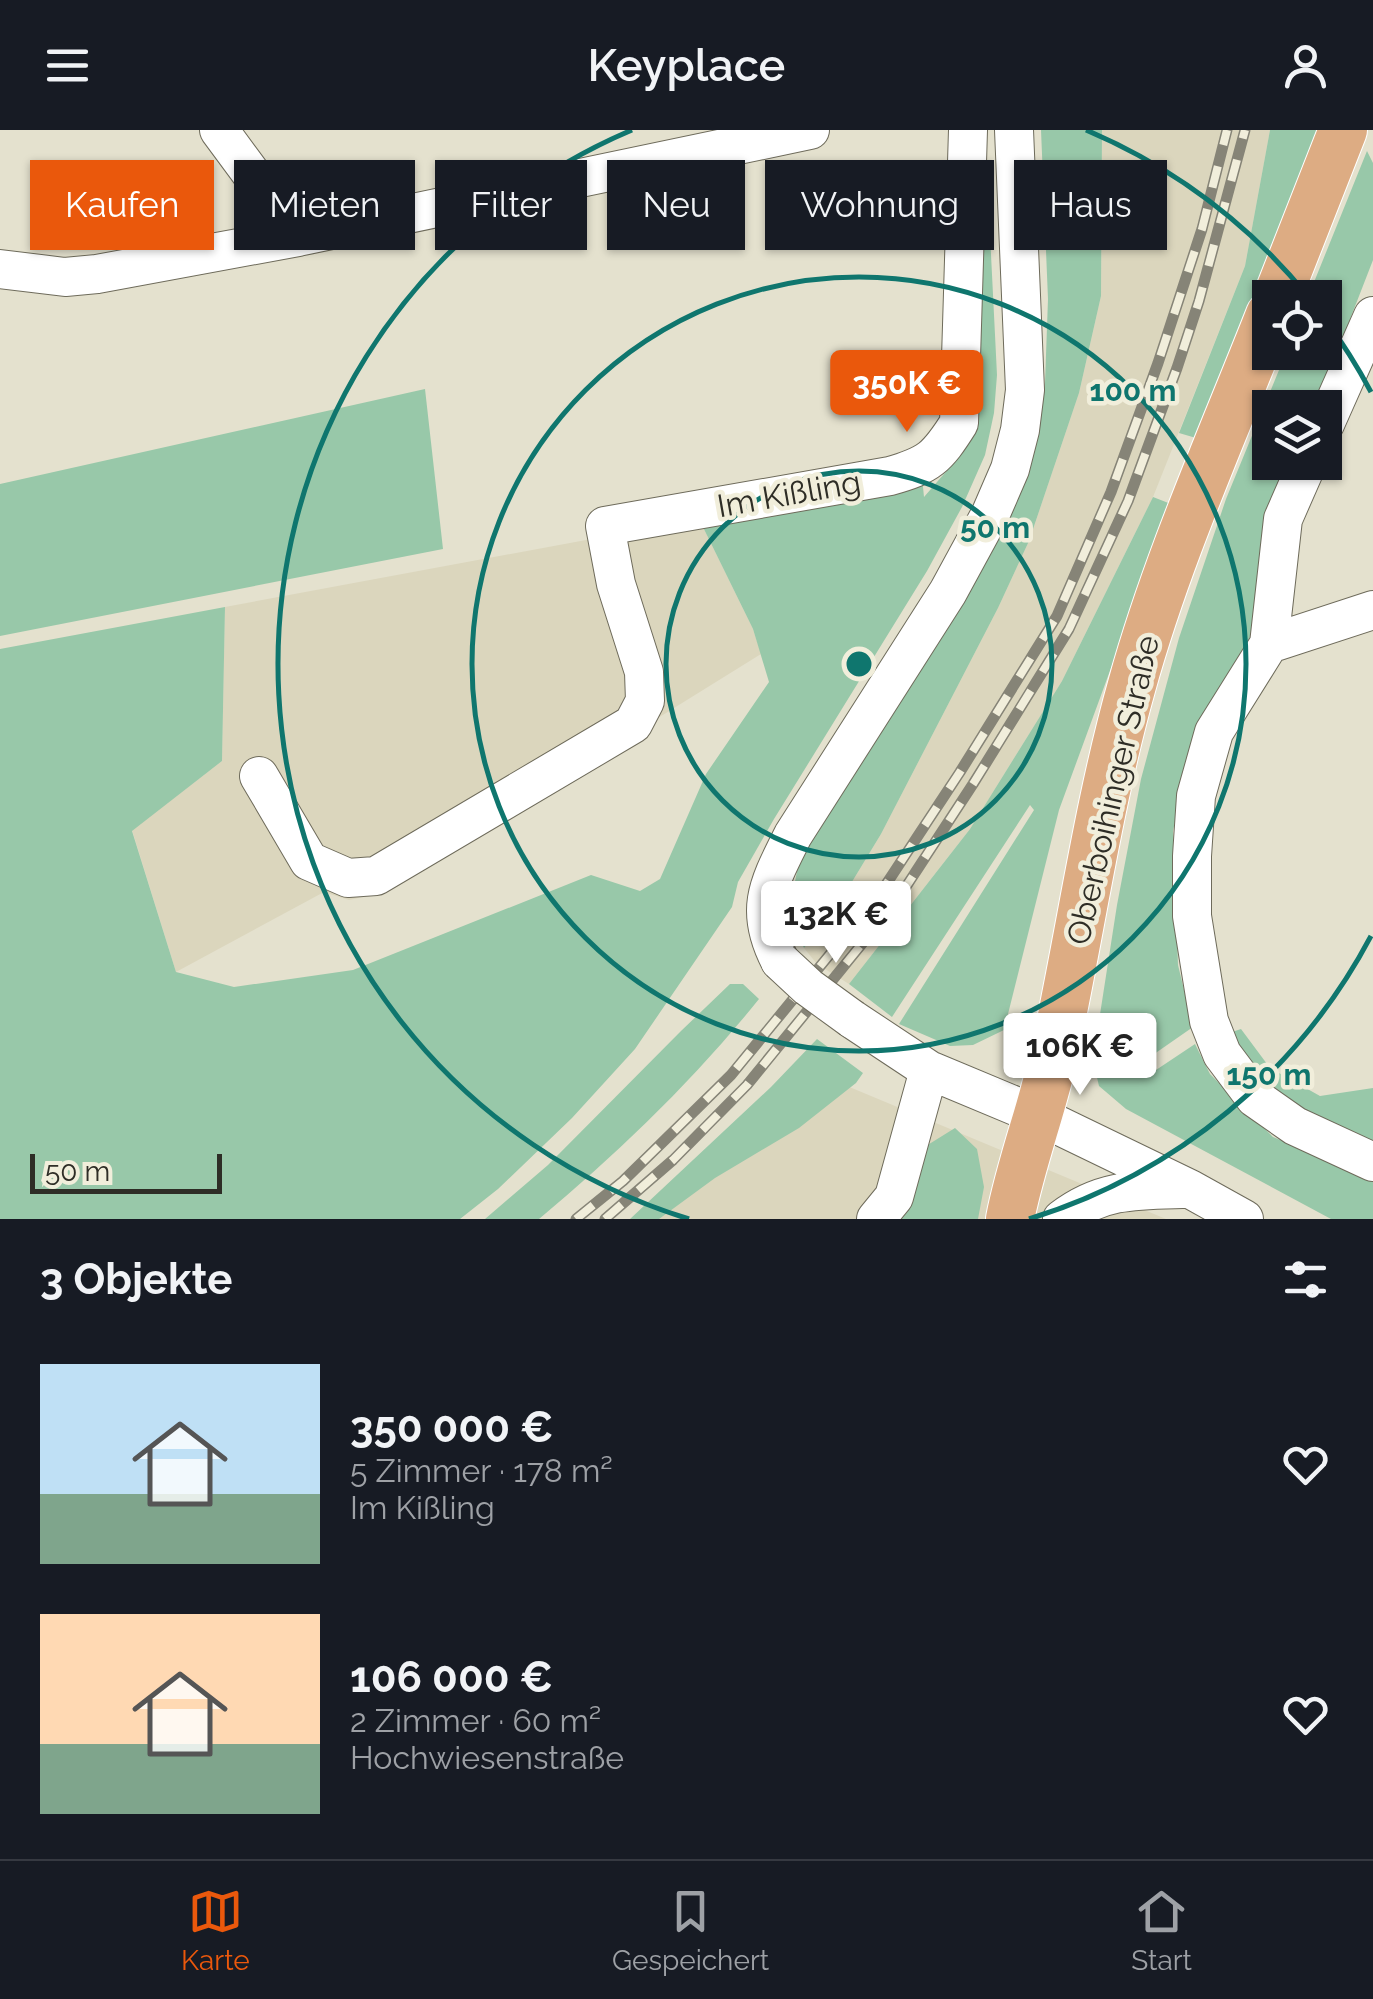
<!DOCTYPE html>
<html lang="de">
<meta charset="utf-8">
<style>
:root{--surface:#171b24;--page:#20242c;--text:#f1f3f6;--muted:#9ea1a6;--line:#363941;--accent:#ea580c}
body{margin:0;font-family:Raleway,sans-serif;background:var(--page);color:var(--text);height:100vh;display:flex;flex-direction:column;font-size:38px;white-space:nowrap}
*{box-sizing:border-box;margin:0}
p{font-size:32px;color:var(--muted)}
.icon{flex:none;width:55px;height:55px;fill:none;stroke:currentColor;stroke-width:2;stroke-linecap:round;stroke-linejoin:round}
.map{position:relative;height:1089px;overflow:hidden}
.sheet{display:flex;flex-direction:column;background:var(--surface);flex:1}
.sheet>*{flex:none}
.banner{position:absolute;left:30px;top:30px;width:1315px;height:90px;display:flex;gap:20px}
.tools{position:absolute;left:1252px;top:150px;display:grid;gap:20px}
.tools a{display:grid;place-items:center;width:90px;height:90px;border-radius:0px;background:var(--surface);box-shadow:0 2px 8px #0004;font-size:50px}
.scale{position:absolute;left:30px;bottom:25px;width:192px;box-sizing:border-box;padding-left:10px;border:5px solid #2e2d26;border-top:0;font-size:28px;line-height:35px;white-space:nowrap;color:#2e2d26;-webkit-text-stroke:8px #f1eedb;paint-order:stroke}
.price{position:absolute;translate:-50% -85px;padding:0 22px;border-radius:10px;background:#fff;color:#222;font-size:32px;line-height:65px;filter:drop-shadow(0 2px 5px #0008)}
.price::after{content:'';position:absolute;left:50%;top:60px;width:30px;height:22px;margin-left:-15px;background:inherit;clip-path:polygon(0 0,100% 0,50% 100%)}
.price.selected{background:var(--accent);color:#fff}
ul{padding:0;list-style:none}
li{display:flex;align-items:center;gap:30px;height:250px;padding:0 40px}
li span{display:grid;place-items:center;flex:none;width:280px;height:200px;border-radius:0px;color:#555}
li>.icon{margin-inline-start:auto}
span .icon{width:120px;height:120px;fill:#fffc;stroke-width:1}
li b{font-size:42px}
h2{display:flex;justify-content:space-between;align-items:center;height:120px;padding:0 40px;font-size:42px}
.chip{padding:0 35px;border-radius:0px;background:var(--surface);box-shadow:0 2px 8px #0004;font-size:35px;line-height:90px}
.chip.selected{background:var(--accent);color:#fff}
header{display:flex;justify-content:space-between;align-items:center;height:130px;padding:0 40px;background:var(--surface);font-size:45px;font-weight:600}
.tabs{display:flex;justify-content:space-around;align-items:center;height:140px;border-top:2px solid var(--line);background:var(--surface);font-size:28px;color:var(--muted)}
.tabs a{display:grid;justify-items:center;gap:5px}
.tabs .selected{color:var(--accent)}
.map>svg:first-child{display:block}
.built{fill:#dbd6bd}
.green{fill:#98c8a9}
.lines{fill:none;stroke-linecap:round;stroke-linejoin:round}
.minor-casing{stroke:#6e6b5b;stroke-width:40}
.major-casing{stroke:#fff;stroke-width:50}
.minor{stroke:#fff;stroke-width:38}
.major{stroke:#ddac83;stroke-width:48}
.rail-casing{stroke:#868477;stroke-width:11}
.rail{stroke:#f1eedb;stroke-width:8;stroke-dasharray:22;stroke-linecap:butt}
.minor-bridge-casing{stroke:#6e6b5b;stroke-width:40;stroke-linecap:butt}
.minor-bridge{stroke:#fff;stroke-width:38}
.ring{fill:none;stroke:#0f766e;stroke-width:5}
.labels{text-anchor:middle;stroke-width:9;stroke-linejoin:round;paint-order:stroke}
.street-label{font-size:32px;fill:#2e2d26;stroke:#f1eedb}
.centre{fill:#0f766e;stroke:#f1eedb;stroke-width:5}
.ring-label{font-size:30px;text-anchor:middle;font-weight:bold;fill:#0f766e;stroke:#f1eedb;stroke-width:9;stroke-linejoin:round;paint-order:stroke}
</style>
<header><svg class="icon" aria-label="menu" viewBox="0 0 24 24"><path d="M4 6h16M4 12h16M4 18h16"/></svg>Keyplace<svg class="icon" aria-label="person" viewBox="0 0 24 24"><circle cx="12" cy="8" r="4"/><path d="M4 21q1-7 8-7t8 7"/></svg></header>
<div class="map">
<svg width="1373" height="1089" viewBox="0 0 1373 1089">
<rect width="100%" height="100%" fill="#e4e1ce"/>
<!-- built -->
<path class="built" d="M1102 0H1270L1245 136 1153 367 1062 551 970 699 849 854 817 834 804 818 841 770 881 704 998 478 1029 411 1079 263 1101 166Z
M699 389 753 499 761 524 373 765 349 770 324 762 176 842 132 700 222 631 225 477Z
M847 956 1166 1089H652Z"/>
<!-- green -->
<path class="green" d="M1041 0H1102L1101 166 1079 263 1029 411 998 478 881 704 841 770 804 818C789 787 791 760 801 727L1036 307 1045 253 1048 169Z
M1270 0H1319L1283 96 1196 308 1179 303 1245 136Z
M1367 21 1373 33V130L1316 277 1270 278V332L1295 333 1273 390 1247 521 1191 616 1173 701 1178 835 1193 897 1147 929 1094 923 1117 775 1141 649 1179 508 1226 369 1286 223 1325 222V168L1308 167Z
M983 44H987L997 245 994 283 985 325 962 377 927 441 774 689 738 752 732 777 635 919 572 988 498 1059 460 1089H0V519L225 477 222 631 132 701 176 842 234 857 353 840 591 745 640 761 660 749 706 644 769 552 753 499 699 389 922 347 924 367 950 337 970 284Z
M425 259 443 419 0 506V354Z
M1153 367 1171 374 1059 680 1004 900 973 915 950 916 899 894 1034 680 1030 675 892 887 849 854 970 699 1062 551Z
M730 854H743L759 869C694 950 619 1022 539 1089H485L548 1035 681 901Z
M1241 899 1270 938 1320 966 1373 958V1018L1290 975 1251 940 1229 903Z
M817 909 863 943 856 953 799 998 715 1048 659 1089H630L771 957Z
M1195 914 1210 944 1273 1007 1373 1048V1089H1331L1126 979 1099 956 1094 935 1150 944Z
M955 998 977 1019 984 1057 978 1089H896L926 1016Z"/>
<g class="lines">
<defs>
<path id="minor" d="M219 0 298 107
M0 139 65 147 97 144 298 107 810 0
M1325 294 1373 186
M1373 480 1269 514 1214 602 1196 666 1192 726V786L1209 891 1222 924 1255 968 1295 996 1373 1032
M1269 514 1283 389 1308 332
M259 646 309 731 348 748 376 746 633 594 645 571 644 542 616 454 605 396 890 346C929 335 937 328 959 293L968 0
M780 831C753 779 769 753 793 705L948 462 991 383 1010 339 1020 300 1025 260 1014 0
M852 889 929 940 1037 985 1190 1059 1244 1089
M876 1089 894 1067 929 940
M1062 1089C1101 1059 1136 1060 1182 1059"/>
<path id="major" d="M1277 168 1343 0
M1010 1089C1021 1032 1043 977 1055 920 1081 799 1098 675 1132 555 1167 429 1222 307 1270 185"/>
</defs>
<!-- minor casing -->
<use href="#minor" class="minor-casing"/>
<!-- major casing -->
<use href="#major" class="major-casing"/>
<!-- minor -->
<use href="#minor" class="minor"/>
<!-- major -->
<use href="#major" class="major"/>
<defs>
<path id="rail" d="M576 1089 623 1051 731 945 881 762 960 642 1057 486 1111 362 1158 233 1202 99 1227 0
M605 1089 673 1030 747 955 896 772 973 654 1069 499 1128 371 1177 238 1199 171 1245 0"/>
</defs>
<!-- rail casing -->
<use href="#rail" class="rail-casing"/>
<!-- rail -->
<use href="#rail" class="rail"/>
<defs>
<path id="minor-bridge" d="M780 831 808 857 852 889"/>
</defs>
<!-- minor-bridge casing -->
<use href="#minor-bridge" class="minor-bridge-casing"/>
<!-- minor-bridge -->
<use href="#minor-bridge" class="minor-bridge"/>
</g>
<!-- distance rings -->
<g class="ring">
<circle cx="859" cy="534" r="193"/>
<circle cx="859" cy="534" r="387"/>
<path d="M1371 806A580 580 0 0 1 1029 1089M689 1089A580 580 0 0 1 632 0M1086 0A580 580 0 0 1 1307 165M1325 189A580 580 0 0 1 1371 262"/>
</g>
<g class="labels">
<!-- street labels -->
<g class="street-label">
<text transform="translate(789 364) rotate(-10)" y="11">Im Kißling</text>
<text transform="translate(1113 660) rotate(-77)" y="11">Oberboihinger Straße</text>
</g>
</g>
<circle cx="859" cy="534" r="15" class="centre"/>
<g class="ring-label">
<text x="1133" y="271">100 m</text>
<text x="995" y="408">50 m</text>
<text x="1269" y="955">150 m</text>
</g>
</svg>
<div class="tools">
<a><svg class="icon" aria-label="locate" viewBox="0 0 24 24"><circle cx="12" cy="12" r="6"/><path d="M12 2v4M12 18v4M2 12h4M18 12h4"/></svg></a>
<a><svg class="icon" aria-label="layers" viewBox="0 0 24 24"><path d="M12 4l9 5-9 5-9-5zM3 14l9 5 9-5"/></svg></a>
</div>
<div class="scale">50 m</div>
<b class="price selected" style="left:907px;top:305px">350K €</b>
<b class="price" style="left:836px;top:836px">132K €</b>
<b class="price" style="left:1080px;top:968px">106K €</b>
<div class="banner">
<a class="chip selected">Kaufen</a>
<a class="chip">Mieten</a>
<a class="chip">Filter</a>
<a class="chip">Neu</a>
<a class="chip">Wohnung</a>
<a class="chip">Haus</a>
</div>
</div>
<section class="sheet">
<h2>3 Objekte<svg class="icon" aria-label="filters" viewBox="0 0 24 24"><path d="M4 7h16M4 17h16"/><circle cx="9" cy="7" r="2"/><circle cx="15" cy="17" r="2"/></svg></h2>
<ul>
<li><span style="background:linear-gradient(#bfe0f5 65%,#7fa58c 0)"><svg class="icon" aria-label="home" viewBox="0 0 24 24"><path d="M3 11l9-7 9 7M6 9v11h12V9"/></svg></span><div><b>350 000 €</b><p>5 Zimmer · 178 m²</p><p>Im Kißling</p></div><svg class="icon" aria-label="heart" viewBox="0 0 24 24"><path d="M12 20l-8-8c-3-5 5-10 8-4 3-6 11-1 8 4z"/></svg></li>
<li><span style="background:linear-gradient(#ffd9b3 65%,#7fa58c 0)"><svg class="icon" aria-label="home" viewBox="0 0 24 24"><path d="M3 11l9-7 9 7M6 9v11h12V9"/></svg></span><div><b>106 000 €</b><p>2 Zimmer · 60 m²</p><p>Hochwiesenstraße</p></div><svg class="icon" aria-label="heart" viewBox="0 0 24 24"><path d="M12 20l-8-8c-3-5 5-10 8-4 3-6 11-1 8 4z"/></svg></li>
</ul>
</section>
<nav class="tabs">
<a class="selected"><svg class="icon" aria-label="map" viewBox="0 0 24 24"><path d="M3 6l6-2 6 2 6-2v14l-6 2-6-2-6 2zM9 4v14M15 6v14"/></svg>Karte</a>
<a><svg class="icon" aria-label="saved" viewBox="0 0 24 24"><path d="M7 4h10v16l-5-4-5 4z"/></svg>Gespeichert</a>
<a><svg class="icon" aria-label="home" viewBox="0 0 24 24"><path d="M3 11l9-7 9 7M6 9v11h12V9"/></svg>Start</a>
</nav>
